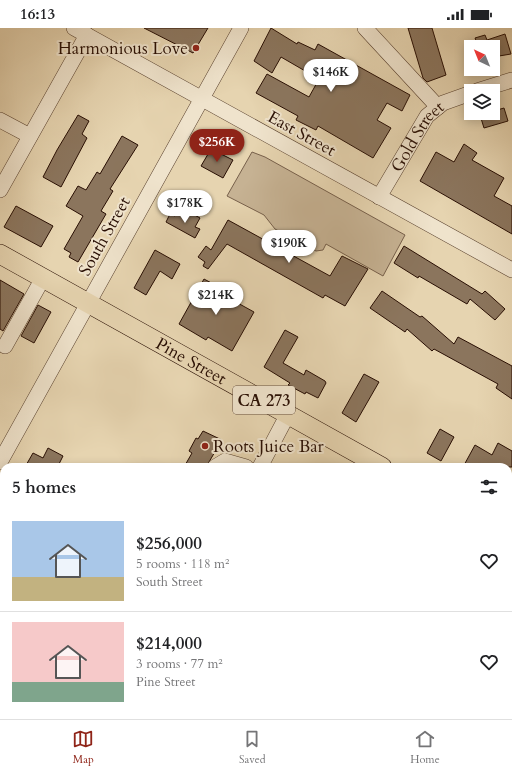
<!DOCTYPE html>
<meta charset="utf-8">
<style>
:root{--surface:#fff;--page:#f2f2f2;--text:#202124;--muted:#757577;--line:#e0e0e0;--accent:#8f2418}
body{margin:0;font-family:Cardo,serif;background:var(--page);color:var(--text);height:100vh;display:flex;flex-direction:column;font-size:15px;white-space:nowrap}
*{box-sizing:border-box;margin:0}
p{font-size:13px;color:var(--muted)}
.icon{flex:none;width:22px;height:22px;fill:none;stroke:currentColor;stroke-width:2;stroke-linecap:round;stroke-linejoin:round}
.map{position:relative;flex:1;overflow:hidden}
.panel{position:absolute;left:0px;top:435px;width:512px;height:256px;display:flex;flex-direction:column;background:var(--surface);border-radius:12px 12px 0 0;box-shadow:0 2px 10px #0003}
.panel>*{flex:none}
.needle{width:26px;rotate:317deg}
.controls{position:absolute;left:464px;top:12px;display:grid;gap:8px}
.controls a{display:grid;place-items:center;width:36px;height:36px;border-radius:0px;background:var(--surface);box-shadow:0 2px 10px #0003;font-size:20px}
.price{position:absolute;translate:-50% -34px;padding:0 9px;border-radius:14px;background:#fff;color:#222;font-size:13px;line-height:26px;filter:drop-shadow(0 1px 2px #0008)}
.price::after{content:'';position:absolute;left:50%;top:24px;width:12px;height:9px;margin-left:-6px;background:inherit;clip-path:polygon(0 0,100% 0,50% 100%)}
.price.current{background:var(--accent);color:#fff}
ul{padding:0;list-style:none}
li{display:flex;align-items:center;gap:12px;height:100px;padding:0 12px}
li+li{border-top:1px solid var(--line)}
li span{display:grid;place-items:center;flex:none;width:112px;height:80px;border-radius:0px;color:#555}
li>.icon{margin-inline-start:auto}
span .icon{width:48px;height:48px;fill:#fffc;stroke-width:1}
li b{font-size:17px}
h2{display:flex;justify-content:space-between;align-items:center;height:48px;padding:0 12px;font-size:17px}
.status{display:flex;justify-content:space-between;align-items:center;height:28px;padding:0 20px;background:var(--surface);direction:ltr}
.status svg{height:11px;fill:currentColor}
.tabs{display:flex;justify-content:space-around;align-items:center;height:56px;border-top:1px solid var(--line);background:var(--surface);font-size:11px;color:var(--muted)}
.tabs a{display:grid;justify-items:center;gap:2px}
.tabs .current{color:var(--accent)}
.map>svg:first-child{display:block}
.green{fill:#c6b293;stroke:#77604b}
.building{fill:#8b755d;stroke:#280e03}
.lines{fill:none;stroke-linecap:round;stroke-linejoin:round}
.minor-casing{stroke:#58402e;stroke-width:16}
.major-casing{stroke:#280e03;stroke-width:20}
.minor{stroke:#efe3cc;stroke-width:15}
.major{stroke:#e6d4b0;stroke-width:19}
.poi-dot{fill:#8f2418;stroke:#efe3cc;stroke-width:1.5}
.labels{text-anchor:middle;stroke-width:4;stroke-linejoin:round;paint-order:stroke}
.shield{fill:#efe3cc;stroke:#644e3f;stroke-width:1}
.shield-label{font-size:16px;font-weight:bold;fill:#280e03}
.poi-label{font-size:17px;fill:#280e03;stroke:#efe3cc;text-anchor:end}
.street-label{font-size:17px;fill:#280e03;stroke:#efe3cc}
</style>
<div class="status"><b>16:13</b><svg viewBox="0 0 49 12"><path d="M0 12V9h3v3zM5 12V6h3v6zM10 12V3h3v9zM15 12V0h3v12zM26 1h20v11H26zM47 4h2v5h-2z"/></svg></div>
<div class="map">
<svg width="512" height="691" viewBox="0 0 512 691">
<rect width="100%" height="100%" fill="#e6d4b0"/>
<filter id="stains"><feTurbulence type="fractalNoise" baseFrequency=".005" numOctaves="4"/><feColorMatrix values="0 0 0 0 .2 0 0 0 0 .09 0 0 0 0 .02 0 0 0 .5 -.17"/></filter>
<radialGradient id="worn" r=".72"><stop offset=".6" stop-color="#630" stop-opacity="0"/><stop offset="1" stop-color="#630" stop-opacity=".3"/></radialGradient>
<!-- green -->
<path class="green" d="M252 124 265 129 405 207 383 248 326 216 323 222 316 223 275 201 264 187 227 168Z"/>
<!-- building -->
<path class="building" d="M144 0H208L193 25Z
M271 0 297 16 298 14 315 22 318 16 410 67 402 83 387 75 377 92 391 100 373 130 318 98 316 102 296 92 298 88 256 65 267 46 309 69 319 51 281 29 272 45 254 33Z
M408 0H432L446 47 427 54 423 50Z
M505 6 511 26 493 29V19H471V17L477 15 475 10 485 7 487 12Z
M504 80 508 93 484 100 480 87Z
M78 87 89 93 82 106 87 110 61 159 43 149 57 122Z
M122 108 138 117 110 161 113 163 101 183 106 186 78 234 69 229 71 225 64 221 83 188 66 178 78 158 86 162 97 144 100 146Z
M464 116 477 125 472 132 504 150 494 168 512 178V206L420 153 436 124 454 134Z
M211 121 233 132 223 150 201 138Z
M16 178 53 198 41 219 4 199Z
M177 184 188 190 191 185 200 190 195 199 200 201 195 210 166 194 170 186 175 188Z
M228 192 330 248 342 228 368 241 345 278 325 267 323 270 227 216 208 241 203 238 205 234 198 229 206 218 211 222Z
M404 218 482 266 485 263 505 281 495 292 470 271 467 276 419 248 418 250 394 235Z
M155 222 180 236 172 251 160 243 146 267 134 260Z
M204 251 228 264 225 268 254 284 232 323 208 309 206 312 179 296Z
M0 252 24 266 3 303 0 301Z
M382 263 420 289 422 288 454 316 458 309 512 338V371L496 360 498 356 434 321 432 323 407 301 405 304 370 280Z
M38 277 51 284 34 315 21 308Z
M285 302 298 309 283 335 304 347 306 342 325 353 326 355 318 370 306 364 305 366 288 357 290 355 264 339Z
M364 346 379 354 356 394 342 385Z
M440 401 454 409 441 433 427 425Z
M203 403 222 412 206 439H184L192 425 189 423 196 410 198 411Z
M498 415 512 423V439H463L475 417 492 427Z
M48 420 63 428 58 438 60 439H25L33 425 43 430Z"/>
<g class="lines">
<defs>
<g id="minor">
<path d="M74 0 512 242"/>
<path d="M365 0 438 79"/>
<path d="M477 63 512 52"/>
<path d="M0 92 30 108"/>
<path d="M0 162 87 7"/>
<path id="s1" d="M379 169 427 88 443 75 471 65"/>
<path d="M5 318 43 250"/>
<path d="M0 434 241 0"/>
<path d="M215 439 225 433 246 439"/>
<path d="M260 439 288 386"/>
<path d="M0 489 4 491"/>
<path d="M508 680 512 674"/>
<path d="M387 691 389 687"/>
</g>
<g id="major">
<path id="s2" d="M0 226 382 439"/>
<path d="M508 509 512 511"/>
<path d="M359 687 367 691"/>
<path d="M121 691 123 687"/>
</g>
</defs>
<!-- minor casing -->
<use href="#minor" class="minor-casing"/>
<!-- major casing -->
<use href="#major" class="major-casing"/>
<!-- minor -->
<use href="#minor" class="minor"/>
<!-- major -->
<use href="#major" class="major"/>
</g>
<!-- markers -->
<g class="poi-dot">
<circle cx="196" cy="20" r="4"/>
<circle cx="205" cy="418" r="4"/>
</g>
<g class="labels">
<!-- shield labels -->
<rect class="shield" x="233" y="358" width="62" height="28" rx="3"/>
<g class="shield-label">
<text x="264" y="378">CA 273</text>
</g>
<!-- poi labels -->
<g class="poi-label">
<text x="188" y="26">Harmonious Love</text>
<text x="213" y="424" text-anchor="start">Roots Juice Bar</text>
</g>
<!-- street labels -->
<g class="street-label">
<text transform="translate(302 105) rotate(29)" y="6">East Street</text>
<text dy="6" stroke="none"><textPath href="#s1" startOffset="72">Gold Street</textPath></text>
<text transform="translate(104 208) rotate(-61)" y="6">South Street</text>
<text dy="6" stroke="none"><textPath href="#s2" startOffset="219">Pine Street</textPath></text>
</g>
</g>
<rect width="100%" height="100%" filter="url(#stains)"/>
<rect width="100%" height="100%" fill="url(#worn)"/>
</svg>
<div class="controls">
<a><svg class="needle" viewBox="-14 -14 28 28"><path d="M0-13l5 13h-10z" fill="#e53935"/><path d="M0 13l5-13h-10z" fill="#757577"/></svg></a>
<a><svg class="icon" aria-label="layers" viewBox="0 0 24 24"><path d="M12 4l9 5-9 5-9-5zM3 14l9 5 9-5"/></svg></a>
</div>
<b class="price" style="left:331px;top:65px">$146K</b>
<b class="price current" style="left:217px;top:135px">$256K</b>
<b class="price" style="left:185px;top:196px">$178K</b>
<b class="price" style="left:289px;top:236px">$190K</b>
<b class="price" style="left:216px;top:288px">$214K</b>
<section class="panel">
<h2>5 homes<svg class="icon" aria-label="filters" viewBox="0 0 24 24"><path d="M4 7h16M4 17h16"/><circle cx="9" cy="7" r="2"/><circle cx="15" cy="17" r="2"/></svg></h2>
<ul>
<li><span style="background:linear-gradient(#a9c7e8 70%,#c2b280 0)"><svg class="icon" aria-label="home" viewBox="0 0 24 24"><path d="M3 11l9-7 9 7M6 9v11h12V9"/></svg></span><div><b>$256,000</b><p>5 rooms · 118 m²</p><p>South Street</p></div><svg class="icon" aria-label="heart" viewBox="0 0 24 24"><path d="M12 20l-8-8c-3-5 5-10 8-4 3-6 11-1 8 4z"/></svg></li>
<li><span style="background:linear-gradient(#f6c9c9 75%,#7fa58c 0)"><svg class="icon" aria-label="home" viewBox="0 0 24 24"><path d="M3 11l9-7 9 7M6 9v11h12V9"/></svg></span><div><b>$214,000</b><p>3 rooms · 77 m²</p><p>Pine Street</p></div><svg class="icon" aria-label="heart" viewBox="0 0 24 24"><path d="M12 20l-8-8c-3-5 5-10 8-4 3-6 11-1 8 4z"/></svg></li>
</ul>
</section>
</div>
<nav class="tabs">
<a class="current"><svg class="icon" aria-label="map" viewBox="0 0 24 24"><path d="M3 6l6-2 6 2 6-2v14l-6 2-6-2-6 2zM9 4v14M15 6v14"/></svg>Map</a>
<a><svg class="icon" aria-label="saved" viewBox="0 0 24 24"><path d="M7 4h10v16l-5-4-5 4z"/></svg>Saved</a>
<a><svg class="icon" aria-label="home" viewBox="0 0 24 24"><path d="M3 11l9-7 9 7M6 9v11h12V9"/></svg>Home</a>
</nav>
